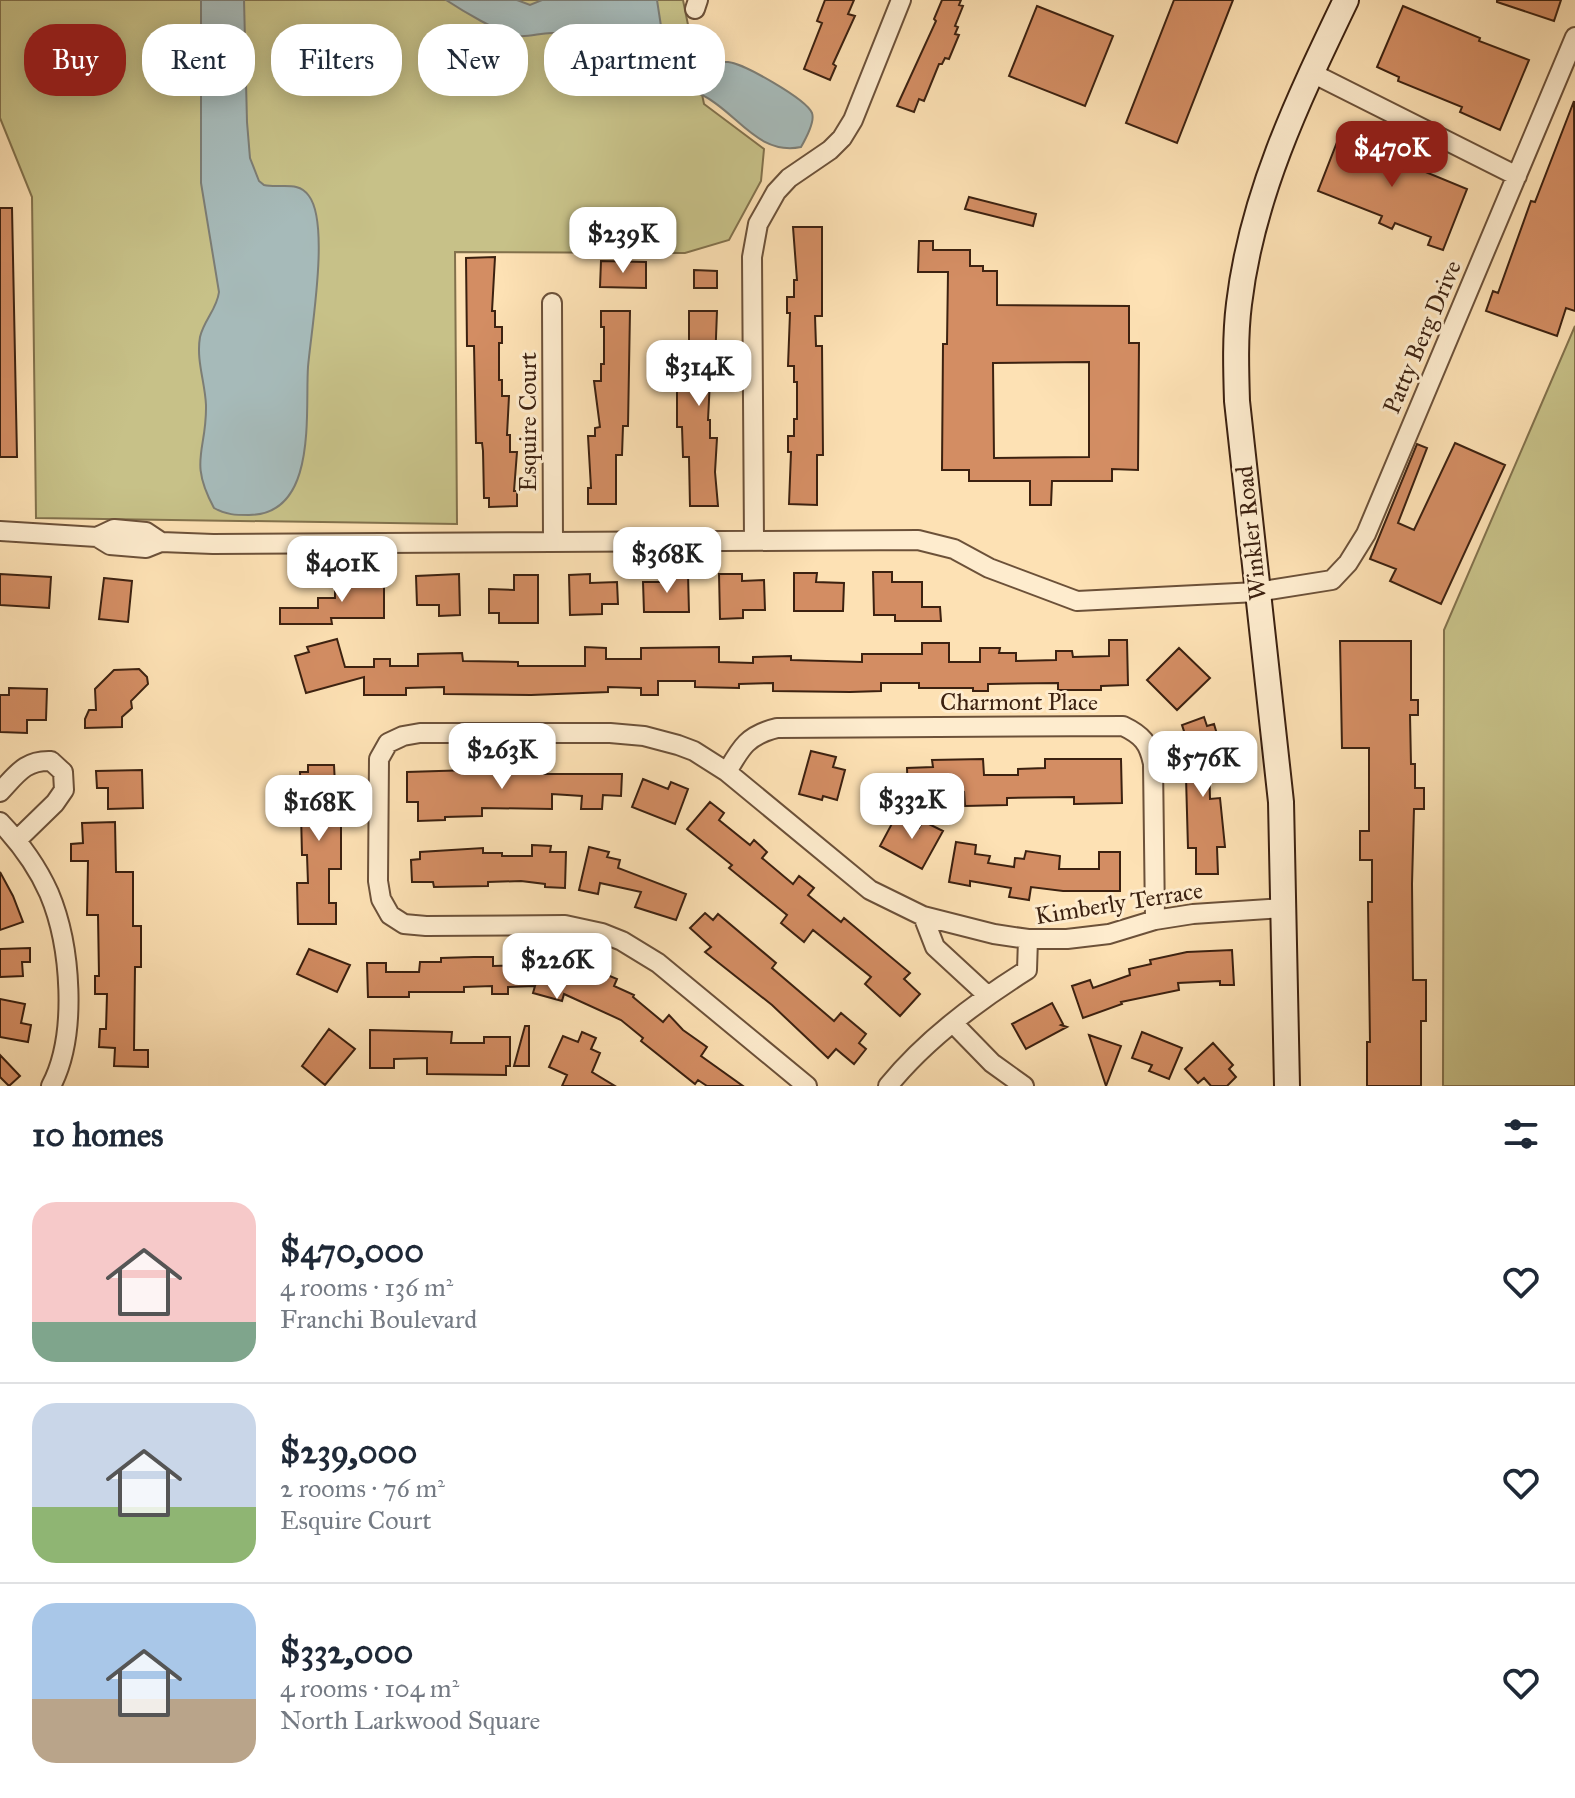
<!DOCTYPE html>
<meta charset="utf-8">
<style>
:root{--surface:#fff;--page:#f2f2f3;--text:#1f2937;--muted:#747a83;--line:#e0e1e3;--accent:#8f2418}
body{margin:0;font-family:"IM FELL Great Primer",serif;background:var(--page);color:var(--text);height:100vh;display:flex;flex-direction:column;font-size:30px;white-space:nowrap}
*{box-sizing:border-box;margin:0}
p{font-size:26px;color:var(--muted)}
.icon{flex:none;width:44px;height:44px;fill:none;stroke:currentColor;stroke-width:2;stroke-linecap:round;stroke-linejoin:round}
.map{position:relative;height:1086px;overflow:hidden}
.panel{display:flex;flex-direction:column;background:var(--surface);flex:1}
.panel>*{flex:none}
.guide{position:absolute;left:24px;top:24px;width:800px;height:72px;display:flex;gap:16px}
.price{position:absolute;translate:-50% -68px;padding:0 18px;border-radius:16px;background:#fff;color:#222;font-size:26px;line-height:52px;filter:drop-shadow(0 2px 4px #0008)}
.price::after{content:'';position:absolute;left:50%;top:48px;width:24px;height:18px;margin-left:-12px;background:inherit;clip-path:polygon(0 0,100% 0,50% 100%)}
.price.active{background:var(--accent);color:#fff}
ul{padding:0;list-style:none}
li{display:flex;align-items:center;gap:24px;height:200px;padding:0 32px}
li+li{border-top:2px solid var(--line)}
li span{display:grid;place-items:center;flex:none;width:224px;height:160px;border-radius:24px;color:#555}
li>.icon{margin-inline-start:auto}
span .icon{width:96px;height:96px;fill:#fffc;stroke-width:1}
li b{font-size:34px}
h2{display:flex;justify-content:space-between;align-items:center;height:96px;padding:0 32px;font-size:34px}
.chip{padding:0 28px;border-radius:32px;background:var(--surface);box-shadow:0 4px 20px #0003;font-size:28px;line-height:72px}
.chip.active{background:var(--accent);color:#fff}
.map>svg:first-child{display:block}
.green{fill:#c7c188;stroke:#82714c;stroke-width:2}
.water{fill:#a6bab9;stroke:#7c7d75;stroke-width:2}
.building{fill:#d38d63;stroke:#3c2110;stroke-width:2;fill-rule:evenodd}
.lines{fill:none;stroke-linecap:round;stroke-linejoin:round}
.street-casing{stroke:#6c5139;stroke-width:22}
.secondary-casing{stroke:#3c2110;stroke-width:28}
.street{stroke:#feecce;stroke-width:18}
.secondary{stroke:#feecce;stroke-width:24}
.labels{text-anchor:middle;stroke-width:6;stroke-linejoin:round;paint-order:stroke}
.street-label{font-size:24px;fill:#3c2110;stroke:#feecce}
</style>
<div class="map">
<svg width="1575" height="1086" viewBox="0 0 1575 1086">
<rect width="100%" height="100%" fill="#fde1b4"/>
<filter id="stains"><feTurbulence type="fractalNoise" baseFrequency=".0025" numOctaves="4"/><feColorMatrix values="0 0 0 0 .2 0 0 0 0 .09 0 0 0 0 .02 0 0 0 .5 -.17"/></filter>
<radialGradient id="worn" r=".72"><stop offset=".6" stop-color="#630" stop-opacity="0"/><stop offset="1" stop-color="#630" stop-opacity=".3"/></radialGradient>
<!-- green -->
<path class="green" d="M0 0H683L704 104 764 149 761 181 729 240 685 253 455 252 457 524 36 518 32 197 0 118Z
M1575 326V1086H1443L1444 630Z"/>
<!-- water -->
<path class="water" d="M201 0H244L247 122 250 158 259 181 264 185C280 189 298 180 309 196 330 224 311 331 308 367 305 412 318 515 249 515 236 515 226 515 214 508 188 460 207 451 206 405 205 382 196 360 200 337 204 320 217 309 219 292L201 183Z
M446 0H517L530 5 542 0H657L667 65C689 74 705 61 728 62 743 63 806 99 812 113 815 121 805 140 801 147 757 156 736 111 702 95 674 82 643 74 615 62 601 55 573 37 560 34 547 30 531 38 517 36 501 34 461 10 446 0Z"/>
<!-- building -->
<path class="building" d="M825 0H854L848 14 855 16 833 64 836 66 830 80 804 69 822 23 817 21Z
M942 0H961L959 5 963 6 955 26 958 27 955 34 959 35 949 59 945 58 942 64H939L924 101 919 99 914 112 897 106 936 21 934 19Z
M1174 0H1233L1177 143 1126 123Z
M1497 0H1561L1554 21 1497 2Z
M1037 6 1113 36 1085 106 1009 76Z
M1403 6 1480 38 1479 41 1529 60 1500 130 1460 112 1462 107 1398 81 1399 77 1377 67Z
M1574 101 1575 311 1566 308 1557 336 1486 311 1493 291 1498 293 1531 201 1535 202Z
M1341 132 1397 153 1394 159 1467 189 1443 250 1428 245 1431 237 1395 223 1392 229 1379 223 1382 216 1318 191Z
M969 197 1036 214 1033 226 965 209Z
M0 208H12L17 457H0Z
M793 227H822V316H815L816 346H822L823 455H817V505L789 504 791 452H788V436H794V419H797V382H794V366H788L790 313H787V297H794V280H797Z
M919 241H933V250H970V266H983V271H997V305L1129 306V343H1139L1138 470 1112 469V481H1052L1051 505H1030V481H969V470H942L943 344H947L948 272H918ZM1089 362V457L994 458 993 363Z
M495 257 492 311H495V327H502V343H499V380H502V396H509L507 435H510V452H517L514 491H517V506L489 507V498H484L483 451 482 443H476L474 346H467L466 258Z
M601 261 646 262V288L600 287Z
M694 270 717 271V288H694Z
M601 311H630L628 426H623L622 455H616V504H588V488H591L588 436H595V428L600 427 594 381H601V364H604V327H601Z
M689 311H717L715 364H717V380H710L708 420H710V438H717L715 472 718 506H690L689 457H683L682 427H677V389H682L683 361H689Z
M1455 443 1505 465 1441 604 1390 581 1396 569 1370 559 1417 444 1427 448 1398 523 1414 530Z
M873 572H892V582H922V607H940L941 621H895V615H874Z
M794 573H817L816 582 844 583 843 611H794Z
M0 574 51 577 49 608 0 605Z
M459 574 460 615 439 616V605H417L416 576Z
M590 574V583L617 582 618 604H602V614L570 615 569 575Z
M666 574H688L689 612H644L643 582H666Z
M719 574H742V581L764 580 765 610H743V618L720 619Z
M335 575H359V582H384V618H331L332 624H280V608H318V598H335Z
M514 575H538V623H499V613H489V589L514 590Z
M104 578 132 581 128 622 99 619Z
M337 639 345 667H374V659H390V666H418V654L462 653 463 661 518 662V666H585V647L606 648V659H641V648L719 647V662L753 663V657L791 656V660L862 662V654H922V643H949V662H980V648H1000L999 653H1016V661L1056 660V651H1072L1073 657 1109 656V640H1127L1128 685 1101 686V690H1058V683L988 684V691H973V688H919V683H881V691L850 692 773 691V683L739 684V688L695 687V681H658V695H641V688L608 687V692L531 695 444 694V687L406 688V695H364V677L306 693 295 656 309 652 307 647Z
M1340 641H1411V700H1418V715H1410L1411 764H1415V788H1424V809H1414L1412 884 1413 980H1426V1021H1421V1086H1367V1042H1370L1368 902H1372V860H1360V831H1369V748H1342Z
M1179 648 1210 678 1177 710 1147 680Z
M139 669 147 677 148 684 131 701 132 708 122 717V727L85 728V719L89 710H96L95 689 114 670Z
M9 688 47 689 46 720H27V733L0 732V695H9Z
M1204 717 1207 726 1214 724 1219 741 1213 743 1217 757 1209 760 1210 799 1220 798 1225 847H1217L1218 874H1196V848H1188L1186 777H1199L1182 725Z
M811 751 836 757 833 767 845 770 837 800 823 796 822 800 799 794Z
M983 759 984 775H1018V769L1045 768V759H1121L1122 803 1074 804V797L1007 798V805L965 806 964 791 962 796 908 797 907 768 933 767 932 760Z
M308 765H334L335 784H341V869H329V903H336V924H298L297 883H308L307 855H302L300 772H308Z
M504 769 544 770V774H622L621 796 603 795 602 809H581L582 796 552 794V809L482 808V816L445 817V820L418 821V802H407V772Z
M142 770 143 808 108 809V788H97L96 771Z
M643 779 668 789 671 782 688 789 675 824 632 807Z
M710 802 724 813 719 820 750 845 754 840 767 852 762 858 793 884 799 876 814 888 808 895 841 922 844 918 910 973 904 979 920 994 900 1016 865 984 871 977 813 930 804 942 781 923 787 915 729 868 732 865 687 829Z
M896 816 919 828 923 821 943 831 922 869 880 846Z
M115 822 116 872H133V926H141V967H135L134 1050H148V1067L114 1066 115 1048 99 1047 100 1029H106L107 994H95V976H99L98 915H87L88 861H71V844L83 843 82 823Z
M956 842 976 845 975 854 990 856 988 863 1014 867 1015 858 1024 859 1026 851 1060 856 1059 869H1099V852H1120V891H1063L1031 887 1029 900 1009 897 1011 888 970 881V886L949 882Z
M532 845 551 846 550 852H566L565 888 545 887V884L521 881 488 882V886L434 887 433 882H412L411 860 420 859V852L483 848V853H502V856H532Z
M589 847 609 852 607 857 620 860 618 868 686 894 676 920 635 907 641 892 600 883 598 894 579 890Z
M0 872 13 896 23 922 0 930Z
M705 913 713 920 718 914 776 963 772 968 834 1021 841 1013 866 1034 859 1043 866 1049 854 1064 836 1049 828 1058 772 1005 705 952 711 947 690 928Z
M30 948V962H22L23 976 0 977V949Z
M309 949 350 965 337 992 297 974Z
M1232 950 1234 985H1220V981L1178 983 1179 990 1121 1002 1122 1004 1083 1018 1072 986 1090 980 1093 988 1130 975 1129 969 1151 964 1150 960 1187 952Z
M474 957H493V966L534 965 535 959 559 965 560 960 598 971 617 979 614 986 634 995 633 997 663 1022 669 1015 683 1030 707 1047 701 1056 743 1086H707L698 1080 695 1084 641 1041 643 1038 621 1020 564 994 562 1001 533 993 535 986 508 987V994H492V986L464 987V992H409V997H368L367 963H386V972H419L420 962H441V958Z
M0 999 25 1004 21 1023 31 1025 28 1042 0 1037Z
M1052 1003 1063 1024 1061 1025 1067 1027 1026 1049 1012 1024Z
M525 1026H529V1066H514Z
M329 1029 355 1049 325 1085 302 1066Z
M370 1030 452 1032 451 1043H484V1037H510V1066H506V1075L427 1074V1058L394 1059V1068H370Z
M582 1032 596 1038 591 1049 600 1053 592 1072 615 1086H562L567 1075 549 1067 563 1036 578 1042Z
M1142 1032 1182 1048 1169 1079 1149 1071 1152 1065 1132 1058Z
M1089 1035 1121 1046 1106 1086Z
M1213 1043 1233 1065 1229 1069 1236 1077 1227 1086H1211L1204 1078 1198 1083 1185 1069Z
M0 1055 20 1076 9 1086 0 1077Z"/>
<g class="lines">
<defs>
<path id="street" d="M695 9 698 0
M1310 72 1517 176
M552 303 553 541
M0 531 97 537 114 529 146 532 161 542
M97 537 110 545 146 548 161 542 213 544 918 540 954 549 989 568 1077 601 1257 592 1332 580 1348 563 1366 534 1575 37
M754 540 752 257 758 224 776 192 789 178 830 150 842 138 853 120 901 0
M727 772C741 747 748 735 777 728L1123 726C1142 735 1149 743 1153 764L1155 920
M0 792C17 774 25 760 51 761L63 772 64 790 55 803 17 840
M0 822C20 843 37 866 49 893 71 945 78 1035 51 1086
M923 916 935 947 987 995
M953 1023 992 1063 1024 1086
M807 1086 658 963 622 941 602 933 565 925 426 926 404 924 390 915 381 899 378 881 379 759 388 743 403 736 420 733H610L644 736 678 745 694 751 727 772 870 890 923 916 994 934 1028 939H1067L1109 934 1155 920 1193 914 1284 908
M888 1086C926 1039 976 1002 1027 970L1028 939"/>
<path id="secondary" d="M1287 1086 1281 802 1237 401C1236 369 1235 336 1239 304 1252 194 1299 98 1346 0"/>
</defs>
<!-- street casing -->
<use href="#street" class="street-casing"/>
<!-- secondary casing -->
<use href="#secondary" class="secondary-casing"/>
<!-- street -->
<use href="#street" class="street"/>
<!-- secondary -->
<use href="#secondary" class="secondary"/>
</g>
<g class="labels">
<!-- street labels -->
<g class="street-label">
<text transform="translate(1422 337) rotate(-67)" y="8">Patty Berg Drive</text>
<text transform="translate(528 422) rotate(-90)" y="8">Esquire Court</text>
<text transform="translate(1251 533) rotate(-96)" y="8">Winkler Road</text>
<text x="1019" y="710">Charmont Place</text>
<text transform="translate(1119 903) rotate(-9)" y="8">Kimberly Terrace</text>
</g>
</g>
<rect width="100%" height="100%" filter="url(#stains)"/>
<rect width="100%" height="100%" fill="url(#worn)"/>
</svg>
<b class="price active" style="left:1392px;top:189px">$470K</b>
<b class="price" style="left:623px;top:275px">$239K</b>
<b class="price" style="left:699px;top:408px">$314K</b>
<b class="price" style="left:667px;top:595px">$368K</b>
<b class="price" style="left:342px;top:604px">$401K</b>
<b class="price" style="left:502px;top:791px">$263K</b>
<b class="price" style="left:1203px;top:799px">$576K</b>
<b class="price" style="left:912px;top:841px">$332K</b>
<b class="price" style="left:319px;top:843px">$168K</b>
<b class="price" style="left:557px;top:1001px">$226K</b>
<div class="guide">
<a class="chip active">Buy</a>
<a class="chip">Rent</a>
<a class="chip">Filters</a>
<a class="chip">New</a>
<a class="chip">Apartment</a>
</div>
</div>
<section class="panel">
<h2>10 homes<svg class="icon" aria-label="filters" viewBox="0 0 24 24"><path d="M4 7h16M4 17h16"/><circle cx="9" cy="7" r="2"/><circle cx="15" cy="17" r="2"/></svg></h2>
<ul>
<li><span style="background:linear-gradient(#f6c9c9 75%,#7fa58c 0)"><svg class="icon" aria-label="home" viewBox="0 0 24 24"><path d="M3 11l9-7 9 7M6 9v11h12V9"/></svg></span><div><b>$470,000</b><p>4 rooms · 136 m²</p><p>Franchi Boulevard</p></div><svg class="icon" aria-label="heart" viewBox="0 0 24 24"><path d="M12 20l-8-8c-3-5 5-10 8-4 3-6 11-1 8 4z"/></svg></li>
<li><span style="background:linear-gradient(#c9d6e8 65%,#8fb573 0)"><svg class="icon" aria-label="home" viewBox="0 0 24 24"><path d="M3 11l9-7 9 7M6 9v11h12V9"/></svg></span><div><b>$239,000</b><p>2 rooms · 76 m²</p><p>Esquire Court</p></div><svg class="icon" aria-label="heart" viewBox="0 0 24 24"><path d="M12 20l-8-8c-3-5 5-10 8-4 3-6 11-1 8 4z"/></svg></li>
<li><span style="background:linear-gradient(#a9c7e8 60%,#b9a48a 0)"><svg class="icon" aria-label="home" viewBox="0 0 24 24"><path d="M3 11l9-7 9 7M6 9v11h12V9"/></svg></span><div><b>$332,000</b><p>4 rooms · 104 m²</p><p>North Larkwood Square</p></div><svg class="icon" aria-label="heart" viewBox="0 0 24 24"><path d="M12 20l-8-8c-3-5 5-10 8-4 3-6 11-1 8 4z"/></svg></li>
</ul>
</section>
